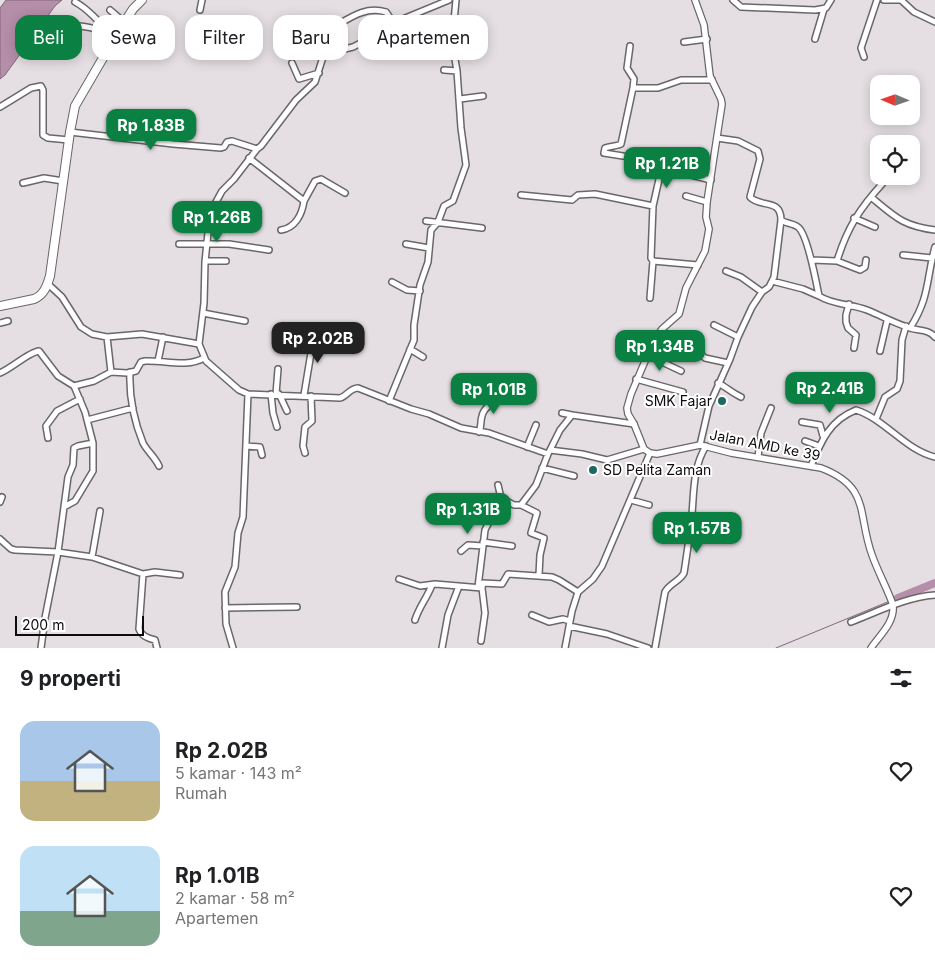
<!DOCTYPE html>
<html lang="id">
<meta charset="utf-8">
<style>
:root{--surface:#fff;--page:#f2f2f2;--text:#202124;--muted:#757577;--accent:#0b8043}
body{margin:0;font-family:Inter,sans-serif;background:var(--page);color:var(--text);height:100vh;display:flex;flex-direction:column;font-size:19px;white-space:nowrap}
*{box-sizing:border-box;margin:0}
p{font-size:16px;color:var(--muted)}
.icon{flex:none;width:28px;height:28px;fill:none;stroke:currentColor;stroke-width:2;stroke-linecap:round;stroke-linejoin:round}
.map{position:relative;height:648px;overflow:hidden}
.sheet{display:flex;flex-direction:column;background:var(--surface);flex:1}
.sheet>*{flex:none}
.guide{position:absolute;left:15px;top:15px;width:500px;height:45px;display:flex;gap:10px}
.needle{width:32px;rotate:272deg}
.controls{position:absolute;left:870px;top:75px;display:grid;gap:10px}
.controls a{display:grid;place-items:center;width:50px;height:50px;border-radius:10px;background:var(--surface);box-shadow:0 2px 12px #0003;font-size:25px}
.scale{position:absolute;left:15px;bottom:12px;width:129px;box-sizing:border-box;padding-left:5px;border:2px solid #0d0b0c;border-top:0;font-size:14px;line-height:18px;white-space:nowrap;color:#0d0b0c;-webkit-text-stroke:4px #fff;paint-order:stroke}
.price{position:absolute;translate:-50% -42px;padding:0 11px;border-radius:10px;background:var(--accent);color:#fff;font-size:16px;line-height:32px;filter:drop-shadow(0 1px 2px #0008)}
.price::after{content:'';position:absolute;left:50%;top:30px;width:15px;height:11px;margin-left:-8px;background:inherit;clip-path:polygon(0 0,100% 0,50% 100%)}
.price.selected{background:#222;color:#fff}
ul{padding:0;list-style:none}
li{display:flex;align-items:center;gap:15px;height:125px;padding:0 20px}
li span{display:grid;place-items:center;flex:none;width:140px;height:100px;border-radius:15px;color:#555}
li>.icon{margin-inline-start:auto}
span .icon{width:60px;height:60px;fill:#fffc;stroke-width:1}
li b{font-size:21px}
h2{display:flex;justify-content:space-between;align-items:center;height:60px;padding:0 20px;font-size:21px}
.tag{padding:0 18px;border-radius:15px;background:var(--surface);box-shadow:0 2px 12px #0003;font-size:18px;line-height:45px}
.tag.selected{background:var(--accent);color:#fff}
.map>svg:first-child{display:block}
.water{fill:#b58ea9;stroke:#83677a}
.lines{fill:none;stroke-linecap:round;stroke-linejoin:round}
.stream{stroke:#83677a;stroke-width:1}
.river{stroke:#b58ea9;stroke-width:8}
.minor-casing{stroke:#6b6669;stroke-width:8}
.tertiary-casing{stroke:#6b6669;stroke-width:8}
.primary-casing{stroke:#6b6669;stroke-width:10}
.minor{stroke:#fff;stroke-width:5}
.tertiary{stroke:#fff;stroke-width:5.5}
.primary{stroke:#fff;stroke-width:8}
.poi-dot{fill:#1d6862;stroke:#fff;stroke-width:2}
.labels{text-anchor:middle;stroke-width:4;stroke-linejoin:round;paint-order:stroke}
.poi-label{font-size:14px;fill:#0d0b0c;stroke:#fff;text-anchor:end}
.street-label{font-size:14px;fill:#0d0b0c;stroke:#fff}
</style>
<div class="map">
<svg width="935" height="648" viewBox="0 0 935 648">
<rect width="100%" height="100%" fill="#e5dfe3"/>
<!-- water -->
<path class="water" d="M6 0H62L55 6 5 75 0 79V8Z"/>
<g class="lines">
<!-- stream -->
<path class="stream" d="M776 648 890 601"/>
<!-- river -->
<path class="river" d="M898 598 935 583"/>
<defs>
<path id="minor" d="M733 0 741 7 815 10 826 8 831 0
M884 0H899
M901 0 914 12 935 22
M75 2C85 7 103 24 108 34
M110 10 124 22
M200 10 202 0
M312 19 324 54
M31 20C58 29 90 19 114 39
M815 39 824 9
M684 42 707 39
M630 46 627 68 634 79 633 88
M343 49 334 27C351 17 366 6 386 12L393 22
M864 57 861 48 877 0
M292 63 299 79 319 73
M444 70 457 71
M460 99 483 96
M0 107 31 88 41 86 43 90V135L48 138 69 140
M70 132 173 144 221 148 224 147 227 142 232 141 257 149
M623 156 604 153 605 148C610 146 618 146 621 144L633 88H658L681 80H712
M249 158 304 201 315 181 321 179 345 193
M679 172 711 180
M23 183 44 178 63 181
M521 195 572 200 578 195 595 194 653 206 651 258 653 261 698 265
M686 196 707 202
M871 197C895 217 903 226 935 230
M653 206 662 166
M854 218 875 227
M781 220C786 224 794 223 799 228 808 237 816 281 819 296 833 305 852 304 867 310 882 316 894 323 910 328 919 331 928 329 935 337
M426 221 482 228
M281 230C295 228 302 215 304 201
M179 244H229L269 250
M406 244 429 248
M903 255 932 258
M812 260 837 261 860 270 865 267 866 260
M205 261H226
M837 261C847 228 860 208 883 183
M726 271 741 277 762 292
M772 281 803 289 819 296
M392 282 407 290 420 291
M48 284 62 297 81 327 92 334 107 337 142 334 199 344 206 361 239 390 248 394 340 398C347 396 350 388 358 388L411 409 429 414 461 428 489 433 548 454 550 450 582 454 607 460 644 449
M650 298 653 261
M849 304 846 315V322L848 328 856 335 854 348
M203 313 245 321
M0 323 8 321
M714 325 738 337
M910 328C930 297 926 280 935 247
M656 336 695 348 705 358 728 363
M199 344 204 303 205 262 210 213 222 191 234 179 257 149 261 146 296 100 315 82 324 54 353 47 372 37 382 25 398 21 449 0
M410 349 423 357
M880 351 887 321
M647 355 681 371
M158 361 163 337
M111 372 127 373 136 371 141 362 145 361C165 360 186 368 204 358
M130 372C129 396 134 421 143 443 147 451 155 457 159 466
M0 373C12 368 29 352 39 351L58 376 74 386
M636 379 683 392
M718 383C726 387 732 393 741 397
M271 394 273 413 277 427
M276 394 278 369
M279 394 287 411
M304 395 311 353 331 332
M389 401 414 340V325L420 285 428 262 431 230 438 222 444 206 453 201 466 165 461 128 457 71 452 42 456 0
M562 413 572 415
M876 419 885 397 897 389 900 381 902 340 906 326
M87 420 133 408
M802 422 820 425 823 436
M479 432C482 425 480 422 482 416 484 406 498 399 506 393
M48 438 46 426 57 411 80 399
M805 441 819 446
M700 445 709 406 730 359 738 337 752 307 762 292 769 287 774 277 781 220C781 198 760 208 750 197L760 159 758 151 738 141 717 138
M246 446 260 447 262 455
M527 447 536 425
M550 450 560 430 572 415 634 424
M305 453 303 446 305 427 312 421 311 396
M758 457 761 433 771 408
M811 466C821 441 830 420 856 410 885 419 905 450 935 457
M542 468 574 476
M498 485 501 498 514 505H521L536 485 548 454
M631 500 649 505
M0 502 2 497
M521 505 537 513 531 533 544 538 540 555 539 575
M64 507 75 501 93 471V443
M0 539 11 549 15 550 58 552 92 557 143 574 139 629C142 636 147 638 155 640L157 648
M483 542 512 546
M461 551 468 545 483 546
M92 557 100 511
M143 574 155 572 180 575
M399 579 420 586 435 584 482 588 483 583 502 584 508 574 552 577 559 580 578 592
M478 587 485 530 501 498
M225 608 297 607
M532 615 549 622 563 619 570 621
M415 620C419 607 427 598 432 585
M851 622C877 612 906 597 935 595
M569 626 607 634 648 648
M481 641 485 613 482 588
M41 648 45 618 58 552 68 477 73 465 74 448 78 446 93 443 85 412 74 386 94 381 111 372 107 337
M233 648 226 624 225 592 235 567 238 533 243 517 248 394
M442 648 448 615 459 586
M565 648 572 611 578 592 593 579 602 566 650 453
M655 648 665 592C670 583 679 582 684 573 687 553 690 534 692 514 694 491 693 467 706 446"/>
<path id="tertiary" d="M695 0 704 25 710 76 721 99 722 104 707 202 706 217 709 229 705 251 686 288 679 314 662 329 654 340 631 394 627 408 628 414 634 424 644 449 650 453 657 454 700 445 731 453 821 468C871 487 857 514 872 555 878 572 887 588 893 605 895 622 880 635 871 648"/>
<path id="primary" d="M0 306 34 299C44 295 47 286 50 276L70 132 75 106 114 39 133 9 142 0"/>
</defs>
<!-- minor casing -->
<use href="#minor" class="minor-casing"/>
<!-- tertiary casing -->
<use href="#tertiary" class="tertiary-casing"/>
<!-- primary casing -->
<use href="#primary" class="primary-casing"/>
<!-- minor -->
<use href="#minor" class="minor"/>
<!-- tertiary -->
<use href="#tertiary" class="tertiary"/>
<!-- primary -->
<use href="#primary" class="primary"/>
</g>
<!-- markers -->
<g class="poi-dot">
<circle cx="722" cy="401" r="5"/>
<circle cx="593" cy="470" r="5"/>
</g>
<g class="labels">
<!-- poi labels -->
<g class="poi-label">
<text x="712" y="406">SMK Fajar</text>
<text x="603" y="475" text-anchor="start">SD Pelita Zaman</text>
</g>
<!-- street labels -->
<g class="street-label">
<text transform="translate(765 445) rotate(11)" y="5">Jalan AMD ke 39</text>
</g>
</g>
</svg>
<div class="controls">
<a><svg class="needle" viewBox="-14 -14 28 28"><path d="M0-13l5 13h-10z" fill="#e53935"/><path d="M0 13l5-13h-10z" fill="#757577"/></svg></a>
<a><svg class="icon" aria-label="locate" viewBox="0 0 24 24"><circle cx="12" cy="12" r="6"/><path d="M12 2v4M12 18v4M2 12h4M18 12h4"/></svg></a>
</div>
<div class="scale">200 m</div>
<b class="price" style="left:151px;top:151px">Rp 1.83B</b>
<b class="price" style="left:667px;top:189px">Rp 1.21B</b>
<b class="price" style="left:217px;top:243px">Rp 1.26B</b>
<b class="price selected" style="left:318px;top:364px">Rp 2.02B</b>
<b class="price" style="left:660px;top:372px">Rp 1.34B</b>
<b class="price" style="left:830px;top:414px">Rp 2.41B</b>
<b class="price" style="left:494px;top:415px">Rp 1.01B</b>
<b class="price" style="left:468px;top:535px">Rp 1.31B</b>
<b class="price" style="left:697px;top:554px">Rp 1.57B</b>
<div class="guide">
<a class="tag selected">Beli</a>
<a class="tag">Sewa</a>
<a class="tag">Filter</a>
<a class="tag">Baru</a>
<a class="tag">Apartemen</a>
</div>
</div>
<section class="sheet">
<h2>9 properti<svg class="icon" aria-label="filters" viewBox="0 0 24 24"><path d="M4 7h16M4 17h16"/><circle cx="9" cy="7" r="2"/><circle cx="15" cy="17" r="2"/></svg></h2>
<ul>
<li><span style="background:linear-gradient(#a9c7e8 60%,#c2b280 0)"><svg class="icon" aria-label="home" viewBox="0 0 24 24"><path d="M3 11l9-7 9 7M6 9v11h12V9"/></svg></span><div><b>Rp 2.02B</b><p>5 kamar · 143 m²</p><p>Rumah</p></div><svg class="icon" aria-label="heart" viewBox="0 0 24 24"><path d="M12 20l-8-8c-3-5 5-10 8-4 3-6 11-1 8 4z"/></svg></li>
<li><span style="background:linear-gradient(#bfe0f5 65%,#7fa58c 0)"><svg class="icon" aria-label="home" viewBox="0 0 24 24"><path d="M3 11l9-7 9 7M6 9v11h12V9"/></svg></span><div><b>Rp 1.01B</b><p>2 kamar · 58 m²</p><p>Apartemen</p></div><svg class="icon" aria-label="heart" viewBox="0 0 24 24"><path d="M12 20l-8-8c-3-5 5-10 8-4 3-6 11-1 8 4z"/></svg></li>
</ul>
</section>
